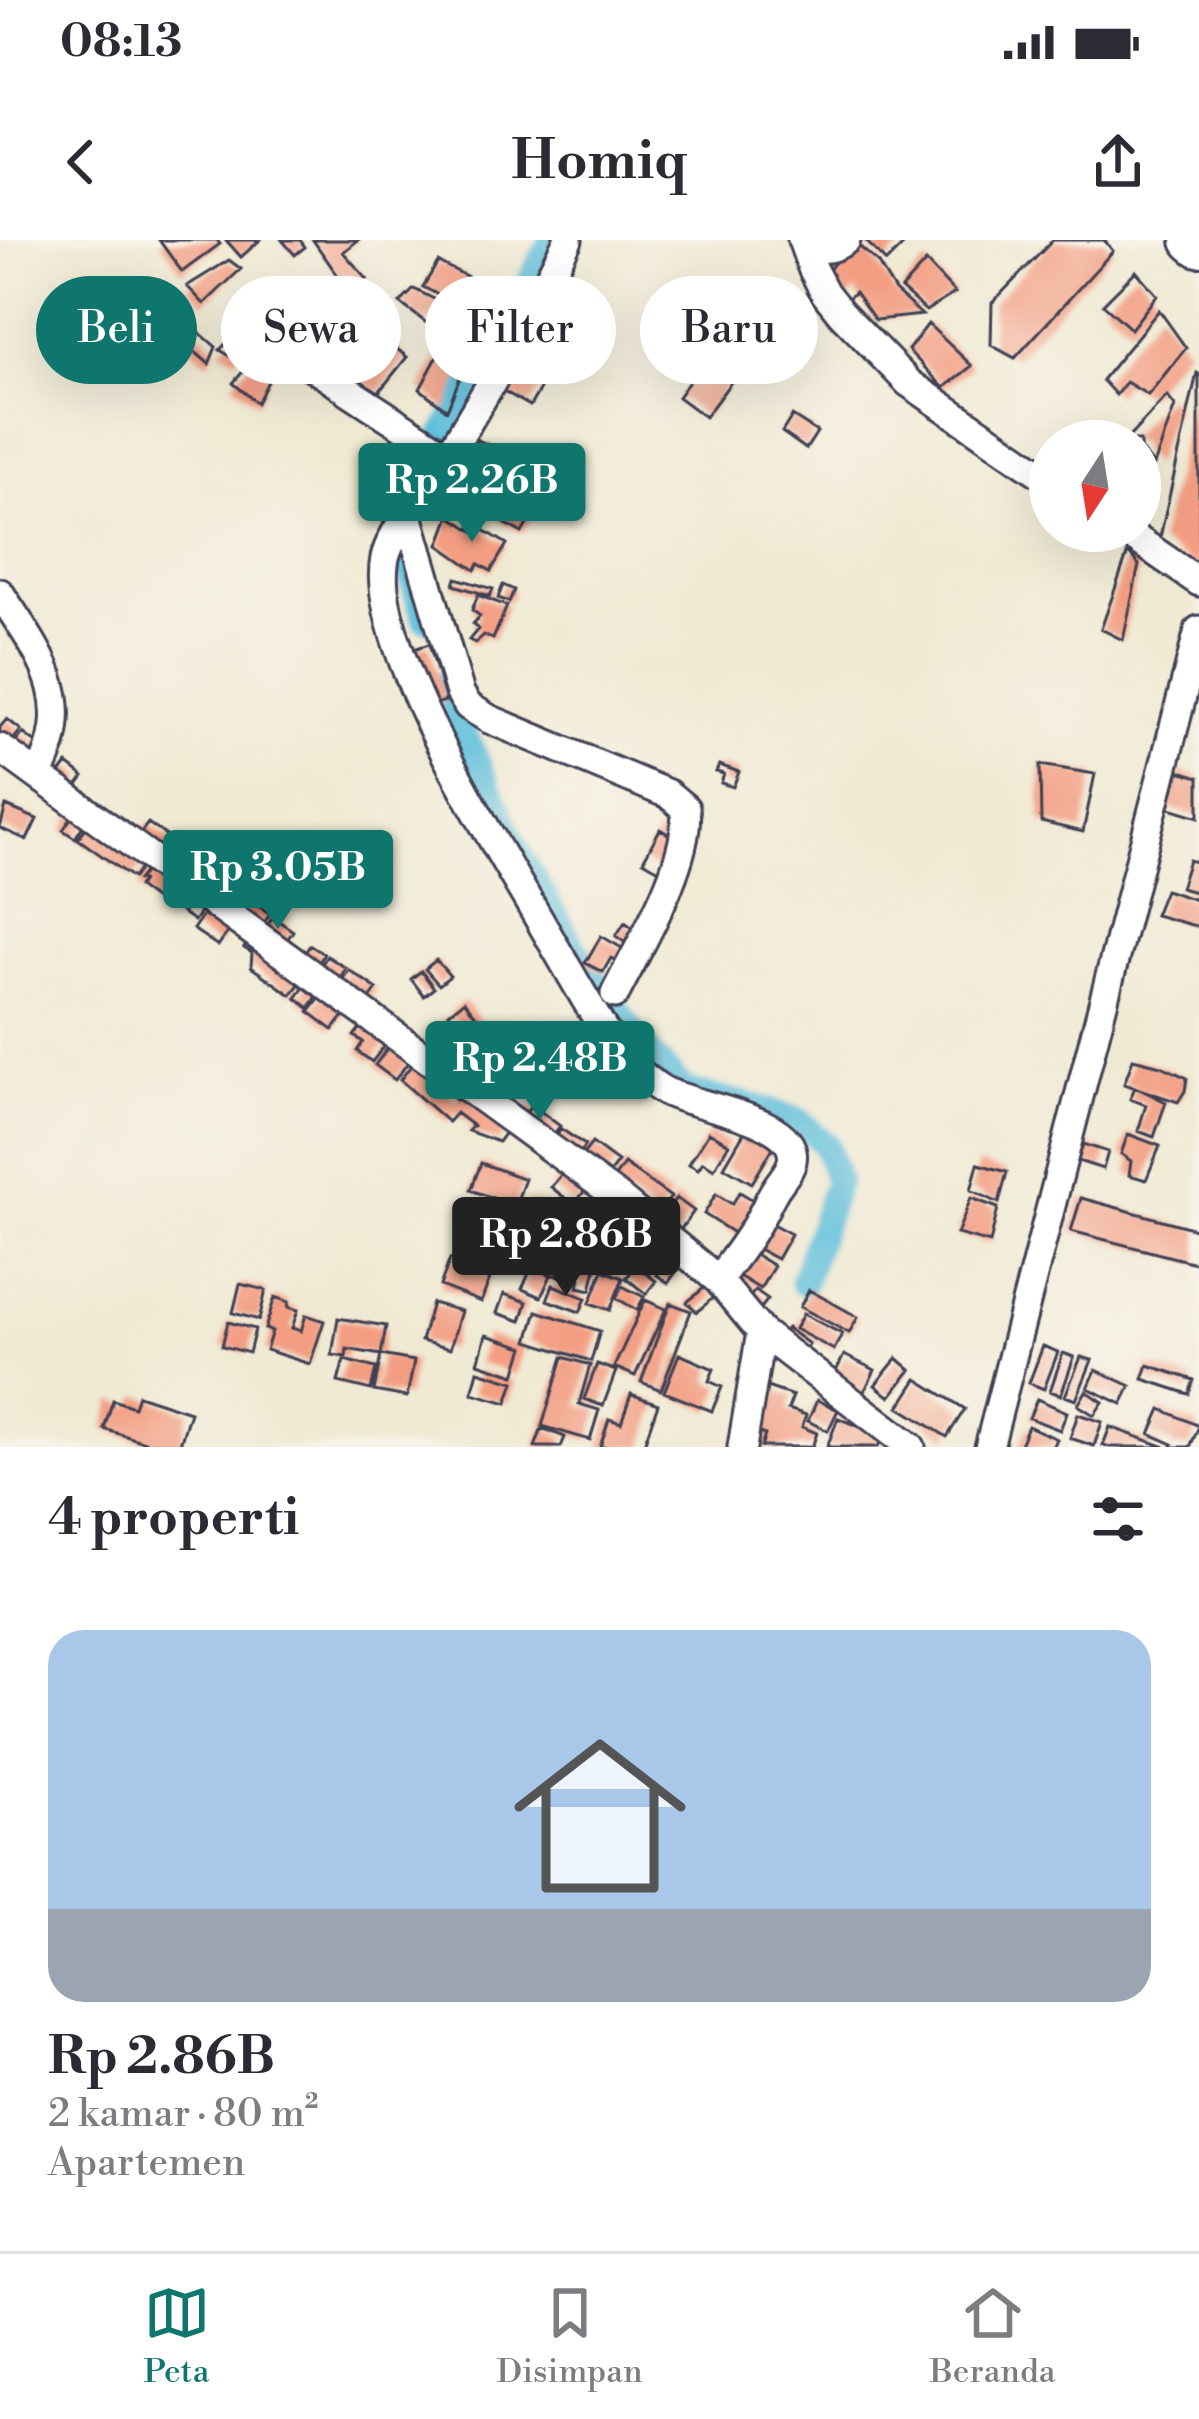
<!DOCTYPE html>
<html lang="id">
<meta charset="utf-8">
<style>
:root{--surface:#fff;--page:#f2f2f3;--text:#2b2b33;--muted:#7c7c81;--line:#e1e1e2;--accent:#0f766e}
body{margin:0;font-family:"Libre Bodoni",serif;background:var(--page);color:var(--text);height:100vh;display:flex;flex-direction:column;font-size:45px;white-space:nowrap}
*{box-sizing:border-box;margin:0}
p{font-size:39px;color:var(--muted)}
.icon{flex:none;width:66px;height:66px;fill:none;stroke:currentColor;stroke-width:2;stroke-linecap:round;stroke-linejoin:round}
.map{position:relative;height:1207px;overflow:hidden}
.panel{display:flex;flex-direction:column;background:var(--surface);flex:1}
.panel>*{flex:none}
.top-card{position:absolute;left:36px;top:36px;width:1128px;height:108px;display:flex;gap:24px}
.needle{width:78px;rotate:192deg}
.fabs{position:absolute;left:1029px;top:180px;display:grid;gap:24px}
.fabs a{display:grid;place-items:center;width:132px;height:132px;border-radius:50%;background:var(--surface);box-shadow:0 12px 48px #0002;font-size:60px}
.price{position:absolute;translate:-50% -102px;padding:0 27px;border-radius:12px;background:var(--accent);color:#fff;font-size:39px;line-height:78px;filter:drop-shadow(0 3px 6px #0008)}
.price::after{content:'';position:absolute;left:50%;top:72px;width:36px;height:27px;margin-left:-18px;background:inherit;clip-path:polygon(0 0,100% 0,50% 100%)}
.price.active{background:#222;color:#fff}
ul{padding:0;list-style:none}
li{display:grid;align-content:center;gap:24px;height:636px;padding:0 48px}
li span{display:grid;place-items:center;height:372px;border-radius:36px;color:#555}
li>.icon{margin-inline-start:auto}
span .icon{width:216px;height:216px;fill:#fffc;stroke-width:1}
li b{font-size:51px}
h2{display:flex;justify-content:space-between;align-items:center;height:144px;padding:0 48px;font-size:51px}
.chip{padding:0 42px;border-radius:54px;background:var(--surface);box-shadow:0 12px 48px #0002;font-size:42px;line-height:108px}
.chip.active{background:var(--accent);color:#fff}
.status{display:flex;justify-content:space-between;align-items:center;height:84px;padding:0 60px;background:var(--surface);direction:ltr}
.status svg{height:33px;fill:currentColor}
header{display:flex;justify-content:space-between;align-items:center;height:156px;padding:0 48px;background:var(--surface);font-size:54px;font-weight:700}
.menu{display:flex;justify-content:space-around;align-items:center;height:168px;border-top:3px solid var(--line);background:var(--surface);font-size:33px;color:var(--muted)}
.menu a{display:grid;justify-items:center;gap:6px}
.menu .active{color:var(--accent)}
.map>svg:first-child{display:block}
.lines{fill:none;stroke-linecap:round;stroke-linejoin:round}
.canal{stroke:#5ebfdc;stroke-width:27}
.building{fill:#f39e83}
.minor-casing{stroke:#414052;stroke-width:33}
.primary-casing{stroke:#414052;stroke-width:48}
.minor{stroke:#fff;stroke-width:27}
.primary{stroke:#fff;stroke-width:42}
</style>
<div class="status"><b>08:13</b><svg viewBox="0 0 49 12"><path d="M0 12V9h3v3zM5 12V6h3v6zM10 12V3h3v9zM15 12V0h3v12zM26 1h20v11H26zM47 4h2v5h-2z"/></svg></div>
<header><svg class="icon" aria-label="back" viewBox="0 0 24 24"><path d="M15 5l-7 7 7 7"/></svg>Homiq<svg class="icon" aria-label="share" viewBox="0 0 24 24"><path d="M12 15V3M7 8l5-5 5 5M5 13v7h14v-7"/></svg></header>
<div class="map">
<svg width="1199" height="1207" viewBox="0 0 1199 1207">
<rect width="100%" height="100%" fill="#f7f3e8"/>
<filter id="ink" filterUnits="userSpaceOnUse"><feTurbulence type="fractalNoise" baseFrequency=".00833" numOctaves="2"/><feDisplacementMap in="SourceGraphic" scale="24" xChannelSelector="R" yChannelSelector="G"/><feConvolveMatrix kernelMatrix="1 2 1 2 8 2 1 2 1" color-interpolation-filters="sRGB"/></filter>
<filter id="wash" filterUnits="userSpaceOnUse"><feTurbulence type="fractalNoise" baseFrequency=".004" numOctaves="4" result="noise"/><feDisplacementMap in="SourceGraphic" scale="48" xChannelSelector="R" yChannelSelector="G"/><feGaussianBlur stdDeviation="2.7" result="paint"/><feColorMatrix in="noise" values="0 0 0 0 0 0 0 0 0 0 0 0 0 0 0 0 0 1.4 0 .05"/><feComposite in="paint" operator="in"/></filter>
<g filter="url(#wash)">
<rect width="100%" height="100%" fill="#f0ead4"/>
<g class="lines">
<!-- canal -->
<path class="canal" d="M426 227 553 0
M401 276 403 310 425 378
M447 443 461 487 517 611 576 712 643 807 685 852 752 866 799 881 826 905 837 941 803 1042"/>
</g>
<g id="blocks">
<!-- building -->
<path class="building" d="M159 0H217L220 4 182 32Z
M226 0H260L241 17Z
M282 0H300L305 7 295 15Z
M313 0H358L343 12 367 39 348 50Z
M852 0 877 22 895 51 922 75 875 80 855 52 845 61 824 36Z
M865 0H908L886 22Z
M1053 0H1104L1113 11 1015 118 991 105 992 63Z
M229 20 241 29 204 64 187 46Z
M438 22 468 37 456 64 423 47Z
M926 22 955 53 926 71 901 49Z
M1136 31 1157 55 1131 89 1103 64Z
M482 43 511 66 493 89 464 66Z
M414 49 442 63 428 84 400 63Z
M267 53 301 77 297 105 279 106 254 96 238 83Z
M1159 70 1186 108 1148 155 1126 142 1116 155 1102 140Z
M928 84 972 126 944 148 908 110Z
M199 92 216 107 209 124 186 104Z
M382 97 407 117 379 152 310 110 320 101 362 127Z
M230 99 243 111 235 119 220 110Z
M265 106 281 116 257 163 233 143Z
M443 106 468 117 447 170 420 149Z
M706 118 734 138 705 177 678 157Z
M514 125 544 142 530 166 500 149Z
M1197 133 1199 134V329L1159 302Z
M1167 156 1175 166 1154 225 1140 209V201H1132L1129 197Z
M792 176 817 192 806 209 782 192Z
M478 200 524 221 511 250 464 229Z
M524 228 552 242 541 265 513 252Z
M514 255 536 268 522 293 499 280Z
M450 276 473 291 484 290 507 304 491 331 479 324 475 330 439 305Z
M1128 312 1139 325 1123 400 1101 389Z
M456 338 493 349 490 356 454 345Z
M503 345 514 350 509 362 498 358Z
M478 355 507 366 493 399 484 395 475 403 469 400 478 389 473 384 480 376 472 370Z
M429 404 446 461 427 466 411 410Z
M7 479 21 490 7 508 0 502V487Z
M23 493 40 506 27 523 10 510Z
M67 524 84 537 72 553 55 540Z
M719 525 739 532 733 547 721 543 724 534 716 532Z
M1040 525 1095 534 1083 592 1041 582Z
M1180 531 1199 537V577L1170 568 1166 570Z
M6 566 37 579 27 600 0 588Z
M77 569 89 577 75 598 63 590Z
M92 579 142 626 133 638 78 599Z
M148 583 178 604 165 622 135 600Z
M660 589 681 602 665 633 643 621Z
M174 616 201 624 198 635 174 628Z
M1189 620 1199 623V653L1180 648Z
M207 627 227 640 217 655 197 643Z
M155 629 180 648 166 668 138 647 142 641 138 640 145 631 150 635Z
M228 647 243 657 234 670 219 660Z
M186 650 206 664 194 681 173 666Z
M1165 650 1199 661V687L1155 675Z
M248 658 270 674 259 690 237 674Z
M210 665 235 682 218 706 193 689Z
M273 677 293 691 283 706 262 692Z
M625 682 641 694 632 707 616 696Z
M252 696 306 735 291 755 251 727 252 713 244 708Z
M601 696 629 712 622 724 611 718 603 732 585 723Z
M310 705 324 714 315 730 300 721Z
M327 716 346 728 336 744 317 732Z
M436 720 450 736 439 745 425 729Z
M349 730 377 749 365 766 337 747Z
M421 731 434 748 424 756 411 739Z
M310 739 323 748 309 768 296 758Z
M324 753 348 771 333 790 309 772Z
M464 761 486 788 472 800 449 773Z
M447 778 467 802 456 811 436 786Z
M364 783 388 801 372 822 357 811 363 802 354 796Z
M392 802 412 817 395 840 375 825Z
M463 814 485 821 481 838 458 831Z
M416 819 451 846 448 852 456 860 463 850 509 887 498 902 468 891 473 886 456 873 448 882 400 840Z
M1133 819 1161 826 1187 838 1185 851 1178 862 1124 844Z
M1135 847 1166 862 1154 897 1138 891 1146 865 1130 859Z
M532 865 560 886 548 902 520 880Z
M561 889 585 905 579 914 555 898Z
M746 889 774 906 752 943 724 927Z
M709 892 729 904 714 929 703 922 698 929 689 924Z
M1128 894 1160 906 1146 940 1129 935 1131 921 1121 914Z
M592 903 618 922 606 938 580 918Z
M1083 904 1108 912 1103 929 1078 921Z
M481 923 525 939 515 966 471 950Z
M624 924 671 957 657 976 611 943Z
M978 924 1007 932 999 963 971 950Z
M567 928 589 945 574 965 551 947Z
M740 952 764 967 743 999 704 974 716 954 732 964Z
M603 956 651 993 639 1008 619 994 614 1001 600 990 606 982 591 971Z
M676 958 694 971 676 996 658 983Z
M971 958 998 968 990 1003 957 994Z
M1081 958 1199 990V1024L1071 991Z
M531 961 570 975 562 996 523 982Z
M765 980 791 994 777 1019 751 1005Z
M586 992 607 1003 601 1014 580 1003Z
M534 997 551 1004 545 1019 528 1012Z
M555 1009 572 1011 569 1037 552 1035Z
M746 1009 774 1026 760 1049 732 1032Z
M577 1010 599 1014 591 1050 578 1047 580 1038 572 1037Z
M673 1014 683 1022 668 1043 657 1035Z
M450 1019 464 1024 463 1028 490 1038 481 1062 440 1046Z
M636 1026 656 1041 646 1054 626 1038Z
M532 1027 551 1035 541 1057 522 1049Z
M603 1030 623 1038 610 1070 590 1063Z
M240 1044 266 1050 259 1080 233 1073Z
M553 1045 586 1058 580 1072 547 1060Z
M622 1046 644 1057 637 1070 616 1058Z
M705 1047 714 1057 697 1072 687 1062Z
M755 1050 768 1059 756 1075 744 1066Z
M809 1050 858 1077 849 1093 800 1067Z
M504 1054 527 1062 521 1081 497 1073Z
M275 1057 289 1062 288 1067 298 1070 292 1088 301 1091 306 1075 324 1081 310 1124 266 1110 272 1091 265 1089Z
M645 1060 666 1069 635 1136 614 1127Z
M432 1063 461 1071 450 1109 421 1101Z
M670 1063 691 1071 661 1150 641 1142Z
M537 1071 600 1091 591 1121 528 1101Z
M803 1074 842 1094 834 1110 795 1089Z
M338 1078 386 1086 381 1115 347 1109 346 1117 332 1115Z
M228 1082 255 1089 249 1113 222 1106Z
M787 1088 809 1104 800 1117 777 1100Z
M486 1095 524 1107 515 1135 478 1123Z
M1043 1106 1058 1112 1044 1149 1029 1143Z
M1063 1113 1074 1117 1061 1155 1050 1151Z
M679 1114 714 1129 709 1141 722 1147 712 1171 664 1152Z
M381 1115 414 1121 407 1157 374 1151Z
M844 1115 875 1130 861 1158 830 1143Z
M563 1117 590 1125 579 1164 599 1170 590 1200 542 1186Z
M1081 1117 1092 1120 1076 1160 1065 1156Z
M897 1118 911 1130 890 1157 875 1145Z
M344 1120 376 1128 371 1150 338 1142Z
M597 1124 616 1131 603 1166 584 1159Z
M1148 1125 1194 1140 1189 1154 1143 1139Z
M1096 1130 1131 1146 1122 1164 1088 1148Z
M478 1131 514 1142 507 1163 472 1153Z
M917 1139 965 1169 947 1197 899 1167Z
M764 1146 793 1156 788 1169 806 1175 802 1187 817 1193 812 1207H761L765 1195 748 1189Z
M1086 1151 1103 1162 1094 1175 1078 1165Z
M631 1154 658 1164 643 1207H600L609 1179 621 1183Z
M138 1155 190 1172 179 1207H160L104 1189 113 1160 134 1167Z
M1037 1159 1067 1172 1060 1190 1029 1178Z
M817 1160 838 1170 828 1191 808 1181Z
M1161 1169 1199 1186 1190 1207H1172L1173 1204 1150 1194Z
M1078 1174 1102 1182 1094 1206 1070 1198Z
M838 1178 882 1196 878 1207H827Z
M1028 1186 1057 1199 1053 1207H1019Z
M1110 1187 1163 1206 1162 1207H1110L1103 1205Z
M542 1188 565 1197 561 1207H535Z"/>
</g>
</g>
<g filter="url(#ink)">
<use href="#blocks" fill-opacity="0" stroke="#414052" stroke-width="3"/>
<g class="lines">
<defs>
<path id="minor" d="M802 0 812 28 825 53 841 73 909 143 1050 240
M806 0C819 12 832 10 846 0
M303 121 448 216 518 98 568 0
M448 216C431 242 391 290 385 318 368 399 487 590 529 662 557 710 584 758 613 805 628 821 643 838 661 849 690 867 801 877 792 921 790 932 778 943 773 953 768 961 765 970 760 978 749 1000 732 1020 718 1040
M408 275 460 453 468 466 489 479 668 554 685 568C692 619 638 708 615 754
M1125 291 1199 342
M0 353C41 416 78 460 39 534
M0 508 619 958 718 1040 761 1092 911 1207
M742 1207 761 1092
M989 1207 1199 390"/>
<path id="primary" d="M1193 0 1199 5"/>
</defs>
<!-- minor casing -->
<use href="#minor" class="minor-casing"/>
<!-- primary casing -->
<use href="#primary" class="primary-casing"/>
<!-- minor -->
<use href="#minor" class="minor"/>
<!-- primary -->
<use href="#primary" class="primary"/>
</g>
</g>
</svg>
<div class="fabs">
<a><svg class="needle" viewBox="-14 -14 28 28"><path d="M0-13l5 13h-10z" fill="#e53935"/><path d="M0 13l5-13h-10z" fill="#7c7c81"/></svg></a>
</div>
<b class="price" style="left:472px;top:305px">Rp 2.26B</b>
<b class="price" style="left:278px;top:692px">Rp 3.05B</b>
<b class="price" style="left:540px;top:883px">Rp 2.48B</b>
<b class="price active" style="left:566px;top:1059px">Rp 2.86B</b>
<div class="top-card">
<a class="chip active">Beli</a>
<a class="chip">Sewa</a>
<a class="chip">Filter</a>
<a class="chip">Baru</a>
</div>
</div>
<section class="panel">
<h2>4 properti<svg class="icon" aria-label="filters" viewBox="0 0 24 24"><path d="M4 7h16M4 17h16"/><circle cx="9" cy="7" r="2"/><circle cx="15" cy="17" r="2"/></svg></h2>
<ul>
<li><span style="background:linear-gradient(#a9c7e8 75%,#9aa5b1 0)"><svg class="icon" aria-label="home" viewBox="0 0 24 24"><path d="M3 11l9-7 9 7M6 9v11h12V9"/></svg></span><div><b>Rp 2.86B</b><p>2 kamar · 80 m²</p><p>Apartemen</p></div></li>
</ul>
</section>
<nav class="menu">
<a class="active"><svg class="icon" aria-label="map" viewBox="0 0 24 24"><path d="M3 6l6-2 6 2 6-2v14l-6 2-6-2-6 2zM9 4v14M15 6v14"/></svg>Peta</a>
<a><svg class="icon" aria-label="saved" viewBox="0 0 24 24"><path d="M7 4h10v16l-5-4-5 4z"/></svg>Disimpan</a>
<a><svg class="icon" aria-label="home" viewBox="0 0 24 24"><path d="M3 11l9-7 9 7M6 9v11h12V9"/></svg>Beranda</a>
</nav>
